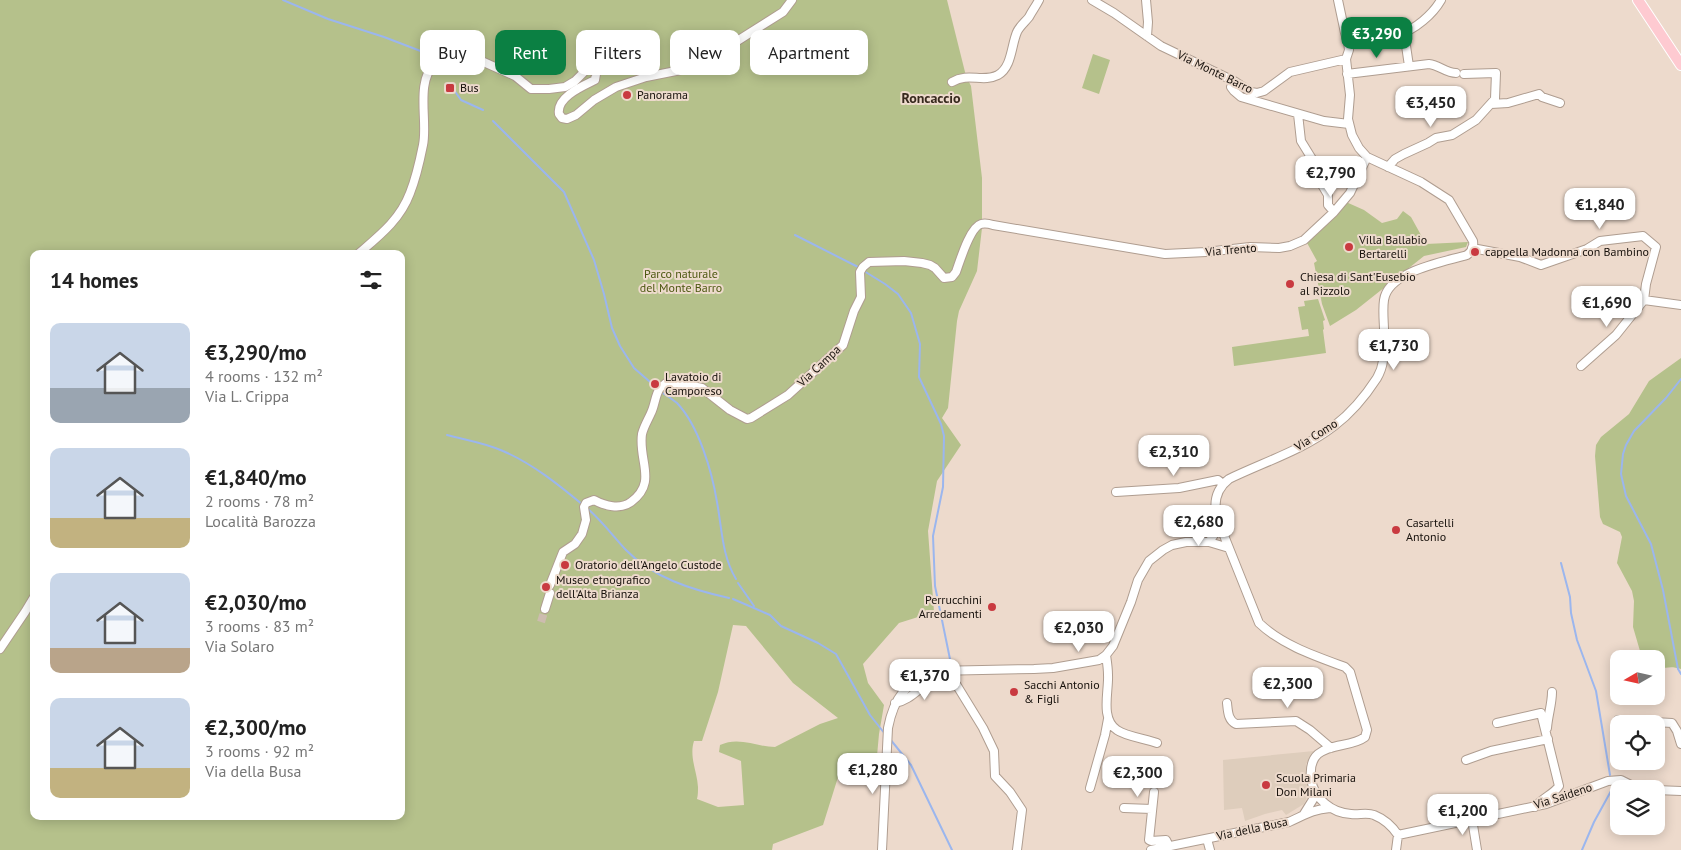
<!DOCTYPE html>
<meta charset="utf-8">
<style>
:root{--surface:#fff;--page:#f2f2f2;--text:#222;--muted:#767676;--accent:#0b8043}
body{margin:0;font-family:"PT Sans",sans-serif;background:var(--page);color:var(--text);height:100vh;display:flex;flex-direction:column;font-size:19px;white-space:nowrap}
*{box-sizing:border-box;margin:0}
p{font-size:16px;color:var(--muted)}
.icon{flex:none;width:28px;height:28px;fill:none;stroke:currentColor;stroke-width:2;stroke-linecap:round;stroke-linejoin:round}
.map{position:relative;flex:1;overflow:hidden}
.drawer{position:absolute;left:30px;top:250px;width:375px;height:570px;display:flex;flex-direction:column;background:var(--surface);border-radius:10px;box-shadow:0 2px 12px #0003}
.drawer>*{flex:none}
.hud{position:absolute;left:420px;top:30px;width:475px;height:45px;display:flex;gap:10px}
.needle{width:32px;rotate:261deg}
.buttons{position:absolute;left:1610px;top:650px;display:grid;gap:10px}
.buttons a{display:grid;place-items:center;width:55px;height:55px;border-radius:10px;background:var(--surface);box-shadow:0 2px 12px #0003;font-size:25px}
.price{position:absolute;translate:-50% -42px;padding:0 11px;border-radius:10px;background:#fff;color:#222;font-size:16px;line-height:32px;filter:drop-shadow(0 1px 2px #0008)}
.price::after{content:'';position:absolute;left:50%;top:30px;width:15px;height:11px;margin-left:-8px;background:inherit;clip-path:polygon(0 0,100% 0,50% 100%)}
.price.selected{background:var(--accent);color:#fff}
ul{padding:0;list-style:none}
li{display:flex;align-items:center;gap:15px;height:125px;padding:0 20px}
li span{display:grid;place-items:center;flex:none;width:140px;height:100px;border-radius:10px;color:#555}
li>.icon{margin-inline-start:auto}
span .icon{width:60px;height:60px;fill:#fffc;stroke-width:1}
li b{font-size:21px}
h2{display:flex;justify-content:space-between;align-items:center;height:60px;padding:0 20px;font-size:21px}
.chip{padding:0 18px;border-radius:10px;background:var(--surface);box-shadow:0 2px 12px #0003;font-size:18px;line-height:45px}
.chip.selected{background:var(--accent);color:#fff}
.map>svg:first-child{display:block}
.education{fill:#decdbc}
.green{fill:#b5c18b;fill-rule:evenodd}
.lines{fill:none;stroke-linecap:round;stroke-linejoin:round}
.stream{stroke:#9bb6ee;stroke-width:2}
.minor-tunnel{stroke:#cdbcaf;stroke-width:8;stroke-dasharray:8 4;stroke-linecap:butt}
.minor-casing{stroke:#af9d90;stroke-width:10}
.major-casing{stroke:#fff;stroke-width:12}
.minor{stroke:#fff;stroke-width:8}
.major{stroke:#fecad1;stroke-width:10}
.poi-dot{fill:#c93a40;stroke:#eddacc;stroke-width:2}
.labels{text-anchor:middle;stroke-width:4;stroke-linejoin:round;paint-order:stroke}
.street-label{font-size:12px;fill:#17110c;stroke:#eddacc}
.poi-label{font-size:12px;fill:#17110c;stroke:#eddacc;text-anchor:start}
.park-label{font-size:12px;fill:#4d5811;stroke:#eddacc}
.neighbourhood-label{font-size:14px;font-weight:bold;fill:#36281d;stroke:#eddacc}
</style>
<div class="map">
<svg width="1681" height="850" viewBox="0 0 1681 850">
<rect width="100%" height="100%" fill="#eddacc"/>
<!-- education -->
<path class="education" d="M1314 751 1306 764 1309 793 1304 804 1286 815 1282 810 1265 814 1245 821 1242 808 1224 810 1223 760Z"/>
<!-- green -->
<path class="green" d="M0 0H947L966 76 971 86 982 178V228L977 271 959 311 957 321 948 408 942 418 961 445 937 481 928 531 934 612 899 623 863 664 868 683 884 705 879 734 875 778 839 774 823 825 773 844 772 850H0ZM34 254H401V816H34ZM733 625 746 626 793 683 838 718 820 724 775 747C757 747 739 736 720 745L719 752 741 761 744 805 718 807 697 799C698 795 698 791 698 787 697 771 689 757 694 741H702L718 692Z
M1093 54 1110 60 1099 94 1082 88Z
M1346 202 1364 210 1382 223 1397 219 1403 211 1411 217 1426 244 1468 242 1466 247 1424 256 1356 310 1330 326 1322 304 1314 263 1317 261 1306 241 1330 222 1331 218Z
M1318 299 1325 320 1323 321 1324 329 1323 330 1326 353 1234 366 1232 347 1309 336 1308 329 1302 330 1298 307 1305 306 1304 301Z
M1681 358V669C1669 665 1667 669 1656 668V659H1645L1640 651 1633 627 1634 601 1632 591 1617 563 1622 537 1620 532 1603 524 1600 517 1595 456 1596 445 1601 437 1629 414 1649 381Z"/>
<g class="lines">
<!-- stream -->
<path class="stream" d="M283 0 328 19 384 37 431 55
M454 90 461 100 483 110
M493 121 564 192 594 260 604 294 612 328 620 346 634 368 657 388
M795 235 860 268
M864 271 885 284 898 294 911 313 920 344 919 377 941 424 944 436 943 487 933 536 935 586 951 664
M1681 379 1666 398 1634 431 1626 445 1623 454 1621 474 1626 496 1651 544 1663 590 1678 669 1681 674
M661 392C666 395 672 399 677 403 699 426 712 472 717 502 722 529 722 556 736 579
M447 435C466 440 486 443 503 451 533 464 559 485 583 505
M587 508C602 521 613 536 626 550 653 578 693 590 729 598
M1561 563 1570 597 1571 613 1577 640 1596 691 1610 775
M738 583 754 606
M733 599 770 615 781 626 818 643 836 654 870 715 885 734
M890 739 911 765 952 850
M1582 850 1594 822 1611 791"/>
<!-- minor-tunnel -->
<path class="minor-tunnel" d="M541 622 545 609"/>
<defs>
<path id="minor" d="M1092 0 1114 13 1161 46 1234 81 1251 92 1257 93 1264 91 1290 72 1346 59
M1146 0 1148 22 1147 36
M1338 0 1345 33 1348 42 1349 50 1346 59 1350 95 1348 119 1352 135 1359 148 1367 157 1421 182 1449 200 1473 241C1474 248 1472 251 1467 255 1444 262 1388 271 1384 300 1382 313 1385 328 1384 342 1384 355 1384 366 1377 378 1366 395 1350 414 1334 426 1303 450 1264 462 1229 479 1216 489 1213 502 1217 518L1259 623C1282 645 1315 656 1345 667L1350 672 1367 730 1365 737C1352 747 1331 743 1318 754 1311 760 1310 769 1311 779 1314 799 1332 813 1351 814 1359 815 1367 812 1374 815 1384 819 1392 826 1398 835L1396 850
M1407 30 1405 39 1409 66
M1348 42C1365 39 1383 38 1399 34 1415 30 1433 14 1441 0
M1347 74 1429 64C1439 65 1446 73 1456 73
M1234 81 1231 87 1234 91 1241 97 1324 121 1349 124
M952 82C969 72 982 83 998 75 1012 67 1011 46 1017 32 1019 27 1025 22 1029 17 1032 11 1036 6 1039 0
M1491 104 1508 103 1539 94 1542 97 1560 103
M1298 114 1301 141 1317 167 1315 173 1328 195V205L1334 212
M1388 167 1395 159 1404 154 1428 143 1436 138 1452 135 1476 120 1495 99 1496 73 1464 74
M1472 248 1520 257 1541 265 1587 249 1600 241 1643 236 1656 247 1646 284 1644 300 1616 335 1581 366
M358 254C379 236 400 220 410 193 416 178 420 160 423 145 428 121 415 82 435 63L461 56 477 59 515 76 531 89H549L565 87 575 81 587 69 593 70 596 74 595 80C583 86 556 97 559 114L562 118 567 119 576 115 594 100 616 87 646 77 711 64 734 43 783 12 792 0
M1644 300 1681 305
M1116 492 1179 488 1218 480 1223 484
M1220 526 1209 542 1229 548
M550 585 563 552 575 544 582 534 586 520 584 507 586 503 594 500C605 506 620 510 631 502 658 482 638 461 642 434 644 426 648 420 651 413 655 405 655 395 660 388L666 383H678L702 388 730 410 747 419 751 418 788 395 843 345 854 311 861 297 860 272 863 267 869 262 904 261 922 263 930 265 935 268 944 278 952 277 956 272C960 261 970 227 981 224 985 223 990 224 993 225L1165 254 1206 252 1250 247 1279 248 1290 246 1304 240 1334 212 1350 193 1367 157
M545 609 550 593
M0 649 25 612 34 597
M1106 655C1107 662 1108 668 1108 675 1109 691 1100 719 1117 730 1125 736 1146 739 1157 743
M895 703C914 700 924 679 940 679 945 679 951 683 956 684L983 728 994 751 995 776 1010 792 1022 810 1017 850
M1227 703C1228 712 1228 720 1236 724L1296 721 1310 730 1331 748
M1618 720 1672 723 1677 731 1681 744
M1497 723 1541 713 1559 786C1554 794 1542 798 1535 807
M1547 728C1548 715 1552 704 1552 692
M1466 760 1491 751 1548 739
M1090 788 1105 735 1108 719
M1656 790 1681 791
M1154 792 1149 840 1151 841 1166 840 1169 846
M1124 808 1152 809
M1304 814 1317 793
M1472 819 1477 850
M1398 835 1546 804 1608 781 1621 780 1639 789
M1207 839 1210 850
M882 850 888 728C894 697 906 683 934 671L1034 669 1053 668 1099 660 1106 655 1113 646 1131 602 1138 580 1149 561 1163 550 1172 545 1186 542H1209
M1151 850 1289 822C1305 815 1311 810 1330 808"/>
<path id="major" d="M1638 0 1681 65"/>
</defs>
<!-- minor casing -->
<use href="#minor" class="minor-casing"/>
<!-- major casing -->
<use href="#major" class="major-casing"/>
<!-- minor -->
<use href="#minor" class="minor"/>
<!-- major -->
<use href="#major" class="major"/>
</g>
<!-- markers -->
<g class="poi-dot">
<rect x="445" y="83" width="10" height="10" rx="2.5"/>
<circle cx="627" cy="95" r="5"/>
<circle cx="1349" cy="247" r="5"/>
<circle cx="1475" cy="252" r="5"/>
<circle cx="1290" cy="284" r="5"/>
<circle cx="655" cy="384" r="5"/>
<circle cx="1396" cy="530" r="5"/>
<circle cx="565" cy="565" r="5"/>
<circle cx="546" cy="587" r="5"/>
<circle cx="992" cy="607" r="5"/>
<circle cx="1014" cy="692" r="5"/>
<circle cx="1266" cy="785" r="5"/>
</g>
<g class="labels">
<!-- street labels -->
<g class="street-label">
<text transform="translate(1215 72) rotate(26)" y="4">Via Monte Barro</text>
<text transform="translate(1231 250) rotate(-5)" y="4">Via Trento</text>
<text transform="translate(819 366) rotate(-43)" y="4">Via Campa</text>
<text transform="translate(1316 435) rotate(-32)" y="4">Via Como</text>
<text transform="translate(1563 796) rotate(-18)" y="4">Via Saideno</text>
<text transform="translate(1252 829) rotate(-12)" y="4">Via della Busa</text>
</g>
<!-- poi labels -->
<g class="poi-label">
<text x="460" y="92">Bus</text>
<text x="637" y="99">Panorama</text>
<text x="1359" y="244">Villa Ballabio<tspan x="1359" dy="14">Bertarelli</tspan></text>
<text x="1485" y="256">cappella Madonna con Bambino</text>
<text x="1300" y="281">Chiesa di Sant'Eusebio<tspan x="1300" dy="14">al Rizzolo</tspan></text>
<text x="665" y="381">Lavatoio di<tspan x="665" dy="14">Camporeso</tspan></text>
<text x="1406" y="527">Casartelli<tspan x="1406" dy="14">Antonio</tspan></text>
<text x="575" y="569">Oratorio dell'Angelo Custode</text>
<text x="556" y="584">Museo etnografico<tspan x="556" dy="14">dell'Alta Brianza</tspan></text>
<text x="982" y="604" text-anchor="end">Perrucchini<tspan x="982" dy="14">Arredamenti</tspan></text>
<text x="1024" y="689">Sacchi Antonio<tspan x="1024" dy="14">&amp; Figli</tspan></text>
<text x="1276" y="782">Scuola Primaria<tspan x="1276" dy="14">Don Milani</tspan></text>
</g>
<!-- park labels -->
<g class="park-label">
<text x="681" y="278">Parco naturale<tspan x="681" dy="14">del Monte Barro</tspan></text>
</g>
<!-- neighbourhood labels -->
<g class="neighbourhood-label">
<text x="931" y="103">Roncaccio</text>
</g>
</g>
</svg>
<div class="buttons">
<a><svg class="needle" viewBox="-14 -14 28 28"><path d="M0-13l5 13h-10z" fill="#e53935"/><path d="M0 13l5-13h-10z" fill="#767676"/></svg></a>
<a><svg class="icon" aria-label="locate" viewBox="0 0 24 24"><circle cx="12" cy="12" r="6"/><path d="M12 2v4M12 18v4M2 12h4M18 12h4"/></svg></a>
<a><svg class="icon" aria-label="layers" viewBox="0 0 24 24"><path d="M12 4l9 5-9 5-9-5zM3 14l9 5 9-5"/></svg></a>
</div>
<b class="price selected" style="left:1377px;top:59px">€3,290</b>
<b class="price" style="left:1431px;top:128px">€3,450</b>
<b class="price" style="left:1331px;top:198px">€2,790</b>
<b class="price" style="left:1600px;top:230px">€1,840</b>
<b class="price" style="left:1607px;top:328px">€1,690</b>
<b class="price" style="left:1394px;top:371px">€1,730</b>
<b class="price" style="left:1174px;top:477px">€2,310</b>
<b class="price" style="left:1199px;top:547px">€2,680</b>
<b class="price" style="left:1079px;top:653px">€2,030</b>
<b class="price" style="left:925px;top:701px">€1,370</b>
<b class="price" style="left:1288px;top:709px">€2,300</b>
<b class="price" style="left:873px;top:795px">€1,280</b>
<b class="price" style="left:1138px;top:798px">€2,300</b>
<b class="price" style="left:1463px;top:836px">€1,200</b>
<div class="hud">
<a class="chip">Buy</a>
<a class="chip selected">Rent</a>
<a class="chip">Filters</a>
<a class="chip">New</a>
<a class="chip">Apartment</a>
</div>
<section class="drawer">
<h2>14 homes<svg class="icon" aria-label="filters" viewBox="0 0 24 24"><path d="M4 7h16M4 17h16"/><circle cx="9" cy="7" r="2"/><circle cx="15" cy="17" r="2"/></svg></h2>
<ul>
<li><span style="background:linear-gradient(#c9d6e8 65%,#9aa5b1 0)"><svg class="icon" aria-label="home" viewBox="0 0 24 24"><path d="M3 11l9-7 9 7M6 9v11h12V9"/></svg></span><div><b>€3,290/mo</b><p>4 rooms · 132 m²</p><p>Via L. Crippa</p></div></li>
<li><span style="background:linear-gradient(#c9d6e8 70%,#c2b280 0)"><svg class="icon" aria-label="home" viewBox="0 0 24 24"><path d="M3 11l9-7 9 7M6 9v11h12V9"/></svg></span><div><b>€1,840/mo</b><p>2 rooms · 78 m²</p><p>Località Barozza</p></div></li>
<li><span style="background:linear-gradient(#c9d6e8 75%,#b9a48a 0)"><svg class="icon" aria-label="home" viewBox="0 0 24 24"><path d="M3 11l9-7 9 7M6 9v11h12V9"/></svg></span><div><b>€2,030/mo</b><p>3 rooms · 83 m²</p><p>Via Solaro</p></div></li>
<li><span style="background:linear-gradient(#c9d6e8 70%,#c2b280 0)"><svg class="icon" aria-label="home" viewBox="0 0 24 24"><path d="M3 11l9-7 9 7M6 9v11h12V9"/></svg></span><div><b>€2,300/mo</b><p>3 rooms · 92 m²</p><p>Via della Busa</p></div></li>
</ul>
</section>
</div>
